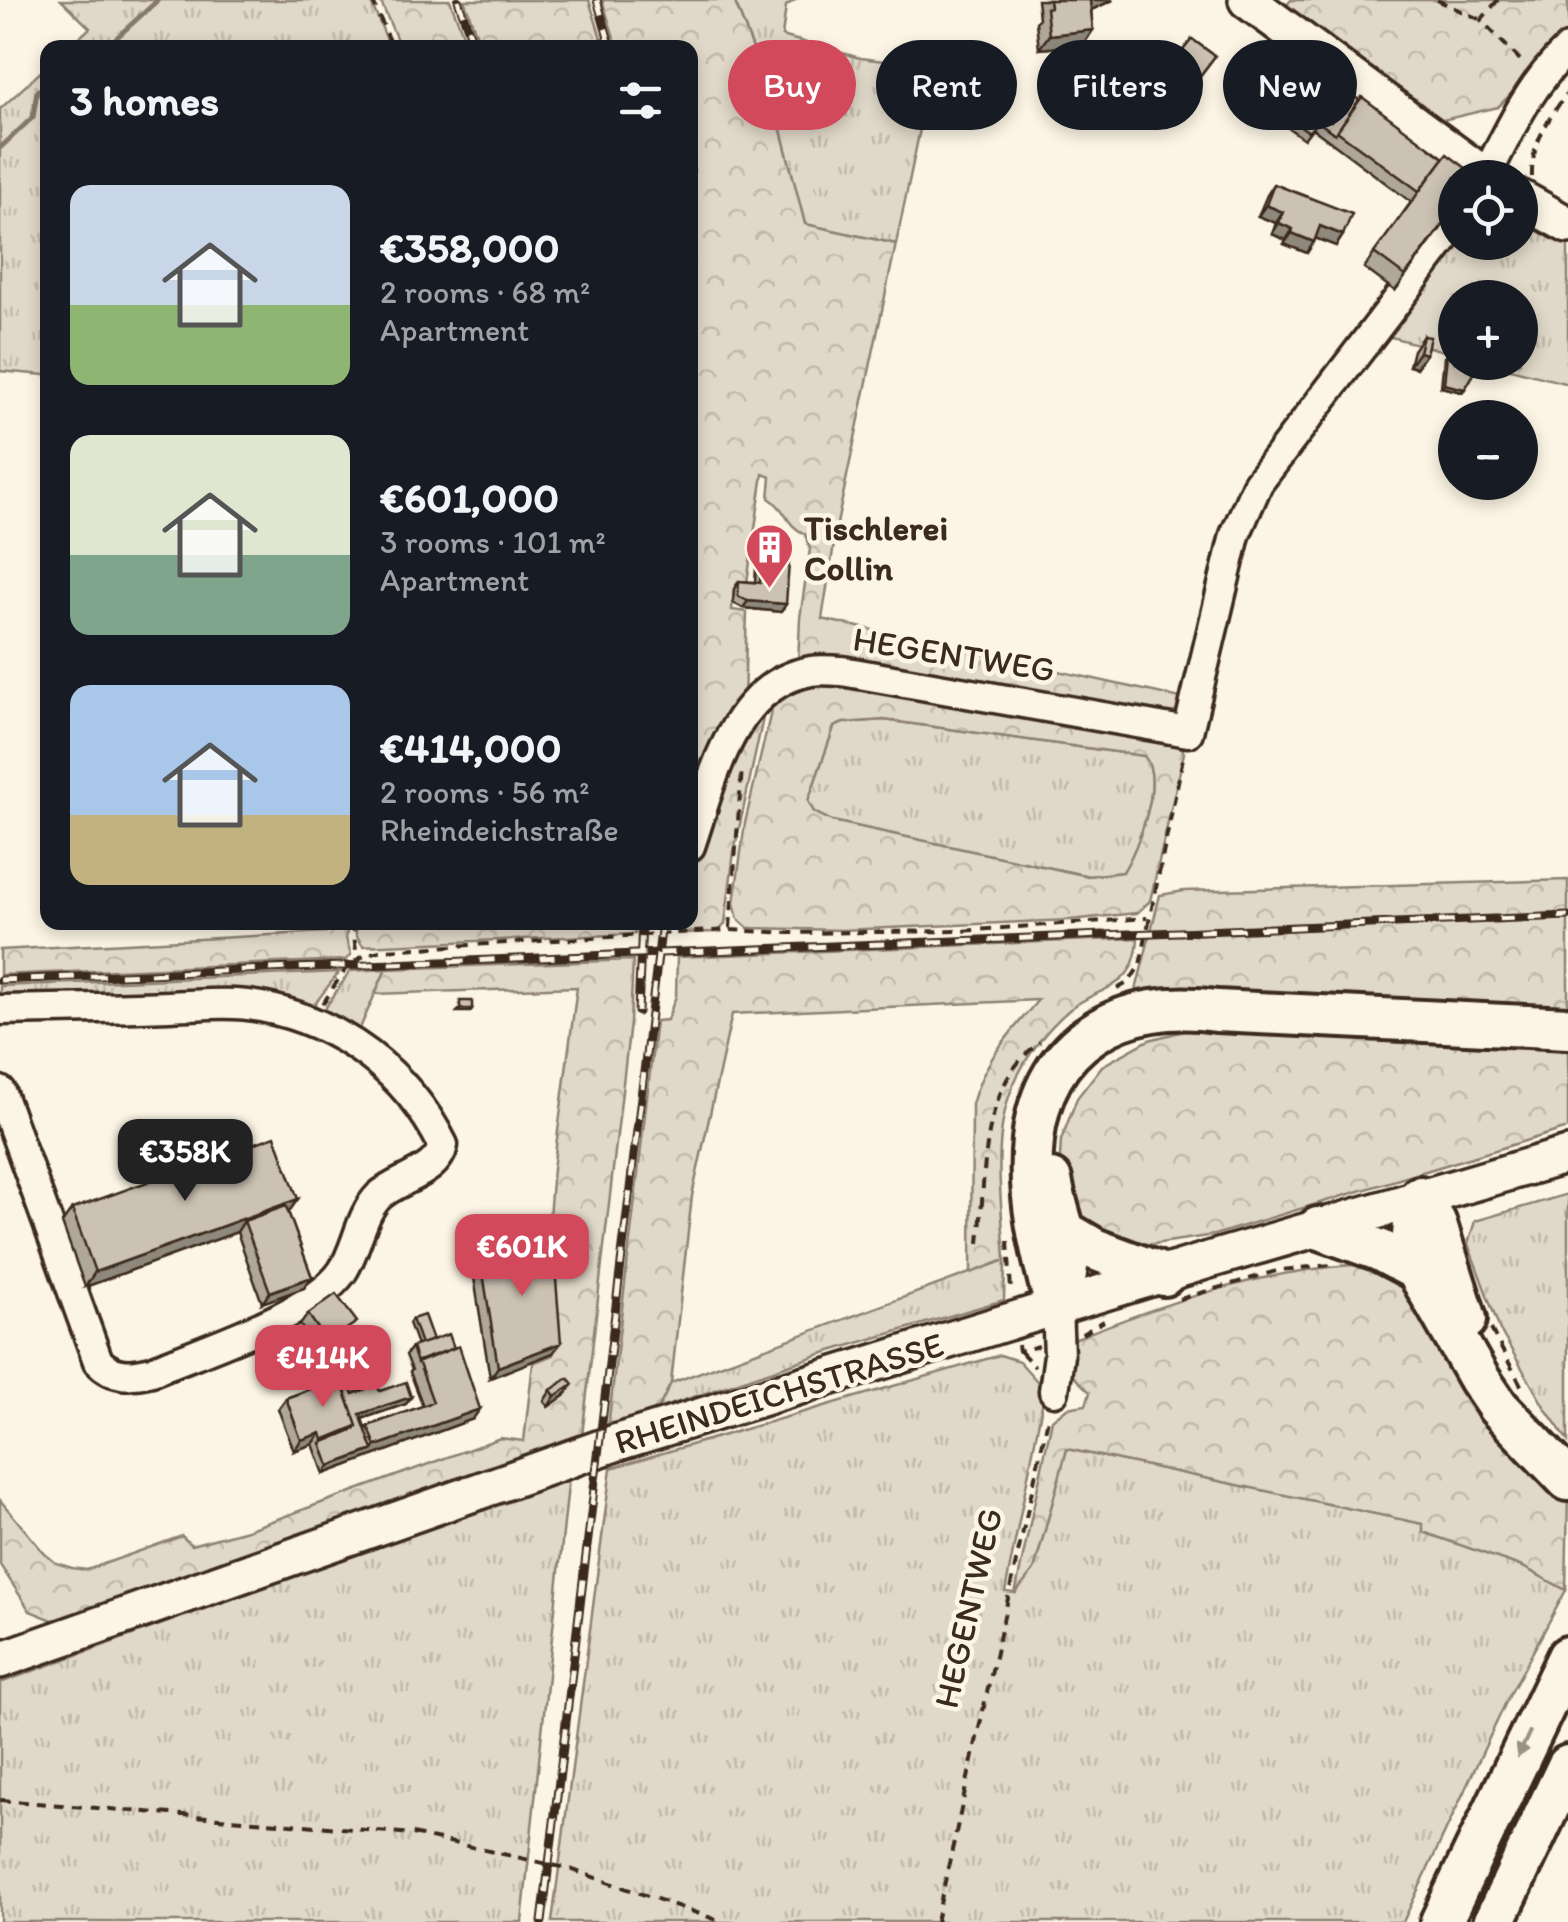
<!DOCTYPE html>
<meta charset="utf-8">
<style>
:root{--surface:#171b24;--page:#20242c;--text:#f1f3f6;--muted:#9ea1a6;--accent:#d1495b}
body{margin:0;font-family:Itim,sans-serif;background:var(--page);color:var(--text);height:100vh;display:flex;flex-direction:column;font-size:38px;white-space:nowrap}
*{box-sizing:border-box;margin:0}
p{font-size:32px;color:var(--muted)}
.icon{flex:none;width:55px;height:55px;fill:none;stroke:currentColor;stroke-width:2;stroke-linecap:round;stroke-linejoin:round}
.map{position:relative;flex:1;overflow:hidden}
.drawer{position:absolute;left:40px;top:40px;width:658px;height:890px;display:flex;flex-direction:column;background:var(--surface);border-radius:20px;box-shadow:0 5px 15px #0003}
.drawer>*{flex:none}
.banner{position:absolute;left:728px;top:40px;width:690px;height:90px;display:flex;gap:20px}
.fabs{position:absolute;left:1438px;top:160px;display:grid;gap:20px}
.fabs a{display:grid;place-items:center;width:100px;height:100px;border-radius:50%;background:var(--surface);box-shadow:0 5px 15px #0003;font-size:50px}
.price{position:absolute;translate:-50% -85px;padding:0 22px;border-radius:20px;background:var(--accent);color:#fff;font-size:32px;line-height:65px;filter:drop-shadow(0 2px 5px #0008)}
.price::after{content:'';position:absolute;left:50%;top:60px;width:30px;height:22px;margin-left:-15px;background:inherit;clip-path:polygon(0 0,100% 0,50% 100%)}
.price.current{background:#222;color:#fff}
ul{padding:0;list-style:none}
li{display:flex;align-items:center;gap:30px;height:250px;padding:0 30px}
li span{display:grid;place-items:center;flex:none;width:280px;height:200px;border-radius:20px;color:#555}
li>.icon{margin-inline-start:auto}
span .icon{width:120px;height:120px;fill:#fffc;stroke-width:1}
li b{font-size:42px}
h2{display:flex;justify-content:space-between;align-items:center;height:120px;padding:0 30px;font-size:42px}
.tag{padding:0 35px;border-radius:45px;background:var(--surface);box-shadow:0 5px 15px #0003;font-size:35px;line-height:90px}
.tag.current{background:var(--accent);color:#fff}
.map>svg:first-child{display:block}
.grass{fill:url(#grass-tufts);stroke:#8e8173;stroke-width:2.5}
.forest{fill:url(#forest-crowns);stroke:#8e8173;stroke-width:2.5;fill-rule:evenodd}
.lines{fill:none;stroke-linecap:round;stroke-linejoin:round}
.stream{stroke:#85796b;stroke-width:5}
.minor-casing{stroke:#3b2a1e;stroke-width:35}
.major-casing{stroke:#3b2a1e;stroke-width:42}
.highway-casing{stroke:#3b2a1e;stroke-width:48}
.path{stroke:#3b2a1e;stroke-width:4;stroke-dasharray:10 8;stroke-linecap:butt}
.minor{stroke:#fcf5e5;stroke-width:28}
.major{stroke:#fcf5e5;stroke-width:35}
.highway{stroke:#fcf5e5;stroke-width:40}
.rail-casing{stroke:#3b2a1e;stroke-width:9}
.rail{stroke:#fcf5e5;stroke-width:5;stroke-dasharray:15;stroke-linecap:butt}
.wall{fill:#afa79a;stroke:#3b2a1e;stroke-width:2.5}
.shaded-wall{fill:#8f887d;stroke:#3b2a1e;stroke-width:2.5}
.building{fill:#ccc2b3;stroke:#3b2a1e;stroke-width:2.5}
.oneway{fill:#9c9082}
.labels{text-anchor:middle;stroke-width:9;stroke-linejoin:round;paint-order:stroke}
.poi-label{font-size:35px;font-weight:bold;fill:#3b2a1e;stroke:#fcf5e5;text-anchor:start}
.street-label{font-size:35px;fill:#3b2a1e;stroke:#fcf5e5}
</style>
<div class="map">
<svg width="1568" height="1922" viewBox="0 0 1568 1922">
<defs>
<pattern id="grass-tufts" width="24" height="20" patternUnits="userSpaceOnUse" patternTransform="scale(2.5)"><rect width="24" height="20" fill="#e0d8c8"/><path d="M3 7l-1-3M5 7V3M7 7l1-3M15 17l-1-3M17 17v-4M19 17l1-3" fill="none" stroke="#c1baab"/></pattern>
<pattern id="forest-crowns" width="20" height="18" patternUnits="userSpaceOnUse" patternTransform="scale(2.5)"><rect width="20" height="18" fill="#e0d8c8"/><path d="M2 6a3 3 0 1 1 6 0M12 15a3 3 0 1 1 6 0" fill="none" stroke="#c1baab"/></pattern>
</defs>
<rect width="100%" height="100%" fill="#fcf5e5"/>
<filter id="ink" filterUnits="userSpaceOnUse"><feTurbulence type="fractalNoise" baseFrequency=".01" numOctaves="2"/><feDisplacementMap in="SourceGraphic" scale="20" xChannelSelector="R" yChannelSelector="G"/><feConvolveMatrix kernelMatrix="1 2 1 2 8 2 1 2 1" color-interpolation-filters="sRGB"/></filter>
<g filter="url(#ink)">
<!-- grass -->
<path class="grass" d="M61 0H370L390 47H69L90 28Z
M734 0H795L786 6 782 36 860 58 933 67 896 244 805 224 774 103Z
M47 66 48 375H45L0 371V109Z
M1520 220 1568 244V384L1487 363 1520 362V298H1455V354L1387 336 1455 242H1520Z
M884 720 1144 756C1165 780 1138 848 1123 872L1089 876 832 821 814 812 808 801 834 727 843 723Z
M386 969 357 1035 326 1014V1007L350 971Z
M339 972 314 1005 303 1010 0 1004V986Z
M1568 1194V1441L1545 1408 1500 1330 1468 1244 1475 1221Z
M1005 1260 1004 1300 824 1353 658 1409 671 1383Z
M1000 1355 1019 1361 1045 1390 1005 1592 1015 1593 1034 1570 1067 1449 1424 1524 1523 1567 1566 1590 1507 1700 1403 1922H552L611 1468Z
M569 1476 522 1922H0V1683Z"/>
<!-- forest -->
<path class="forest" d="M380 0H450L468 47H400Z
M464 0H589L604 47H481Z
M602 0H734L774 103 805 224 896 244 838 519 822 619 1190 700 1183 710 1165 715 798 665 800 618 810 549 805 534C783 523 789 511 769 498L771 477 763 474 746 589H734L732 610 747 612 744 698 690 828 695 581 690 467V48L617 47Z
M1291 0H1568V37L1498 107 1443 120 1285 7Z
M829 682 1179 740 1184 753 1150 901 1137 913 1070 920 842 930 748 928 738 919 734 903 745 823 773 703 790 693ZM884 720 1144 756C1165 780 1138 848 1123 872L1088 876 832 821 814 812 808 801 834 727 843 723Z
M765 709 734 852 725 924 718 932 678 933 679 923 690 922V872L730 757Z
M1568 880V1009L1133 1002 1160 895 1184 891Z
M356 922H635V934L363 946 356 935Z
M348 923 346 938 351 955 346 960 0 975V950L326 932 328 923Z
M1138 938C1135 992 1101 984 1069 1010 1048 1028 1029 1053 1017 1077 989 1133 1002 1201 1005 1260L971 1273 972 1104C985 1058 1009 1035 1038 1000L732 1014 692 1196 671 1383 658 1409 608 1427 656 1021 667 1020 676 996 677 957Z
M633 960 630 1023 582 1436 60 1623 30 1611 0 1565V1500L45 1554 56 1563 72 1568 87 1570 182 1536 191 1545 247 1530 500 1438 524 1441 533 1363 553 1355 546 1253 553 1169 577 987 375 994 386 969Z
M1271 1029 1568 1043V1128L1214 1235 1127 1248 1092 1229 1064 1195 1059 1174 1061 1140 1077 1098 1102 1066 1149 1040 1188 1030Z
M1366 1264 1400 1268 1568 1496 1566 1590 1523 1567 1423 1532V1524L1067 1449 1034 1570 1015 1594 1052 1420 1067 1408 1086 1405 1090 1392 1070 1373 1069 1341C1163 1303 1265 1269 1366 1264Z"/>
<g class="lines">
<!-- stream -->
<path class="stream" d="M114 40 158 0
M0 148 33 117 37 91 48 85"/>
<defs>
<path id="minor" d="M1485 178C1509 131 1529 85 1568 49
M690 846C712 782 731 685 811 671 821 669 832 671 842 671L1188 732 1235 535 1258 483 1455 225
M0 1010C56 1009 112 1008 169 1006 198 1005 231 1001 261 1007 340 1022 407 1072 443 1145 438 1173 399 1178 379 1196 360 1215 357 1250 342 1272 312 1315 201 1350 152 1371 131 1376 114 1378 98 1361L0 1091
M1054 1391 1059 1355 1057 1308"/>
<path id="major" d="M1247 0 1488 178
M1520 198 1568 225
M0 1660 618 1442 1212 1259 1568 1155"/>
<path id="highway" d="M1051 1180C1062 1240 1079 1242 1057 1307
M1420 1197C1413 1223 1410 1243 1417 1270L1479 1379 1498 1407 1568 1480
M1420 1197 1435 1222 1466 1319
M1318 1228 1379 1250 1417 1270
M1067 1233 1094 1249 1164 1275
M1057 1308C1041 1255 1027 1196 1033 1140 1043 1040 1125 997 1217 1011L1568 1028
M1441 1922 1568 1657
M1494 1922 1568 1766"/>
</defs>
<!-- minor casing -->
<use href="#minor" class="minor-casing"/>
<!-- major casing -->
<use href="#major" class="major-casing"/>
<!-- highway casing -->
<use href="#highway" class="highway-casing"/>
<!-- path -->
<path class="path" d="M372 0 393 48
M1437 0 1481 20
M1498 0 1481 20 1525 65
M1532 177C1531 143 1549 118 1568 92
M352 922 357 957
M730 928 742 768
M1117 989 1129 982 1140 965 1184 753
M323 1004C342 974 347 957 384 950L729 930 790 933 959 931 1147 918
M1008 1241 1011 1291
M979 1243C986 1174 978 1087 1040 1042
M1180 1299 1280 1270 1331 1265
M1491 1329 1522 1387
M1082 1334 1104 1321
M1018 1345 1019 1351 1039 1346
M1021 1352 1035 1367
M0 1800 413 1834 570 1869 723 1922
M936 1922 1049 1414"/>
<!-- minor -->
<use href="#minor" class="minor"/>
<!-- major -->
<use href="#major" class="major"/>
<!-- highway -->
<use href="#highway" class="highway"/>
<defs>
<path id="rail" d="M458 0 475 48
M597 0 611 48
M0 980 1568 916
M638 1012 642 922
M542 1922 662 922"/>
</defs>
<!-- rail casing -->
<use href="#rail" class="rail-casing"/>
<!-- rail -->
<use href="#rail" class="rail"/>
</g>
<!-- wall -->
<path class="wall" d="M1037 0H1113L1091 10 1093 30 1083 45 1039 49 1036 22 1039 18Z
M1192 39 1215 56 1187 93 1164 75Z
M1300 95 1331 121 1455 209 1395 291 1364 268 1411 202 1312 128 1304 139 1280 122Z
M1274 184 1343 235 1336 246 1315 238 1307 253 1284 244 1286 240 1272 234 1276 223 1258 216 1267 195Z
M1423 336 1426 354 1416 368 1409 366 1413 350Z
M1447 354 1462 392 1441 387 1444 357Z
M762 561 786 604 781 612 743 608 733 603 734 589 739 581 755 582 756 568Z
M72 1209 288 1212 312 1277 304 1288 262 1303 237 1232 85 1287 62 1223Z
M479 1248 553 1353 490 1378 471 1259Z
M308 1314 351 1332 358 1361 380 1391 411 1397 406 1404 362 1419 366 1430 368 1426 423 1406 410 1372 412 1370 406 1355 412 1347 417 1345 409 1323 412 1319 433 1340 473 1419 324 1474 313 1444 294 1451 278 1409 286 1398 345 1376 343 1372 337 1377 300 1325Z
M551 1390 565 1395 548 1407 544 1401Z"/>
<!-- shaded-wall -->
<path class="shaded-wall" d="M1091 0H1113L1080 15Z
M1093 30 1083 45 1039 49 1049 35Z
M1266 205 1283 212 1276 223 1258 216Z
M1279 223 1293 229 1286 240 1272 234Z
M1320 226 1343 235 1336 246 1312 237Z
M1292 233 1314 242 1307 253 1284 244Z
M1419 352 1426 354 1416 368 1409 366Z
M1444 384 1465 389 1462 392 1441 387Z
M748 601 786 604 781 612 743 608Z
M460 1009H472L470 1012H457Z
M298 1199 288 1213 244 1221 237 1232 85 1287 95 1272Z
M312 1277 304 1288 262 1303 270 1292Z
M561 1343 553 1353 490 1378 498 1367Z
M365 1351 357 1362 348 1366 343 1372 337 1377 344 1366Z
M573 1384 565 1395 548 1407 555 1396Z
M411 1397 406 1404 355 1421 360 1414Z
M480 1409 473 1419 324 1474 329 1466 372 1451 376 1446Z
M321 1433 313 1444 294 1451 301 1440Z"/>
<!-- building -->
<path class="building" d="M1049 0H1091L1090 1 1093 30 1049 35 1046 8 1050 7Z
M1192 39 1215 56 1192 86 1169 68Z
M1351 94 1359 100 1335 134 1317 121 1309 132 1285 115 1300 95 1331 121Z
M1362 97 1444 158 1419 191 1337 131Z
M1447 154 1478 177 1455 178V208L1405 276 1374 253Z
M1274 184 1352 214 1343 235 1320 226 1314 242 1292 233 1293 229 1279 223 1283 212 1266 205Z
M1423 336 1430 337 1426 354 1419 352Z
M1447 354 1455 356V362H1481L1465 389 1444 384Z
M762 561 789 563 786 604 748 601 738 596 739 581 760 583Z
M460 1001H472V1009H460Z
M275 1136 298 1199 95 1272 72 1209Z
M286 1206 312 1277 270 1292 244 1221Z
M553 1242 561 1343 498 1367 479 1248Z
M336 1294 357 1322 348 1328 365 1351 344 1366 308 1314Z
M424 1315 433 1340 421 1344 412 1319Z
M449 1334 454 1348 417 1363 412 1347Z
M459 1346 480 1409 376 1446 368 1426 433 1402 418 1361Z
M357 1359 380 1391 406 1382 411 1397 360 1414 373 1450 329 1466 321 1443 355 1429 357 1426 345 1391 351 1389 353 1394 364 1390 348 1366Z
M349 1375 353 1385 344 1389 357 1426 323 1440 321 1433 301 1440 286 1398Z
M568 1378 573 1384 555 1396 551 1390Z"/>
<!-- one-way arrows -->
<defs><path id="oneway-solid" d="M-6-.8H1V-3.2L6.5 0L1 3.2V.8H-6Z" transform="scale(2.5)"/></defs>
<use class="oneway" href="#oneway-solid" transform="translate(1524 1744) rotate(115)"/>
</g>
<!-- icons -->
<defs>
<symbol id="building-pin" viewBox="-11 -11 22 30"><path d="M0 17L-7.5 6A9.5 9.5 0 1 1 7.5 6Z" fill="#d1495b" stroke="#fcf5e5"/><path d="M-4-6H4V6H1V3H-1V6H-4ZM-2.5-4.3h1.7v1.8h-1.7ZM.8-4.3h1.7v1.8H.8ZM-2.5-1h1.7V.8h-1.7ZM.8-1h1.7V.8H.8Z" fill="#fff"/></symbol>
</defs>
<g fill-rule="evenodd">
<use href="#building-pin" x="742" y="520" width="55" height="75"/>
</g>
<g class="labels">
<!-- poi labels -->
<g class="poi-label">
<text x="804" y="540">Tischlerei<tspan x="804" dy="40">Collin</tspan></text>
</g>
<!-- street labels -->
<g class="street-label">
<text transform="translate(954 654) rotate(9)" y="12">HEGENTWEG</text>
<text transform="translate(779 1393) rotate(-17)" y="12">RHEINDEICHSTRASSE</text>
<text transform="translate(968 1608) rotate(-77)" y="12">HEGENTWEG</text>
</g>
</g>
</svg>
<div class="fabs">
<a><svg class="icon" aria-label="locate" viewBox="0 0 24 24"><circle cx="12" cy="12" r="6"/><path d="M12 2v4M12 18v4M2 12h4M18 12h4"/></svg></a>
<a>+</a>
<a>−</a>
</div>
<b class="price current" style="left:185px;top:1204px">€358K</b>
<b class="price" style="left:522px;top:1299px">€601K</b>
<b class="price" style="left:323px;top:1410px">€414K</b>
<div class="banner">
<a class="tag current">Buy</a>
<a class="tag">Rent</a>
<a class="tag">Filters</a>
<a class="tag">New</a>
</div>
<section class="drawer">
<h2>3 homes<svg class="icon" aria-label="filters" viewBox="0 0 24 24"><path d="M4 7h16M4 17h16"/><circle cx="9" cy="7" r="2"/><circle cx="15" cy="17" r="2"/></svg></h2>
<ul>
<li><span style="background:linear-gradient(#c9d6e8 60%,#8fb573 0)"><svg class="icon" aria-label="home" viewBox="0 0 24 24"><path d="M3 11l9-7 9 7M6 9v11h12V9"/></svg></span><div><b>€358,000</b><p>2 rooms · 68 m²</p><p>Apartment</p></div></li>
<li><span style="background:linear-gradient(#dfe7d0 60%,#7fa58c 0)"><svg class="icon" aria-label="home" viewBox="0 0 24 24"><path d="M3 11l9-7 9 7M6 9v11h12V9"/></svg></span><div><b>€601,000</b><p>3 rooms · 101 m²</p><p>Apartment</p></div></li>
<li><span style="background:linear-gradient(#a9c7e8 65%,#c2b280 0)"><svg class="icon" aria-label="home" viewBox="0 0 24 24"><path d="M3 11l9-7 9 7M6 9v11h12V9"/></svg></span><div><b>€414,000</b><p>2 rooms · 56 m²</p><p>Rheindeichstraße</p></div></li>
</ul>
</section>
</div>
